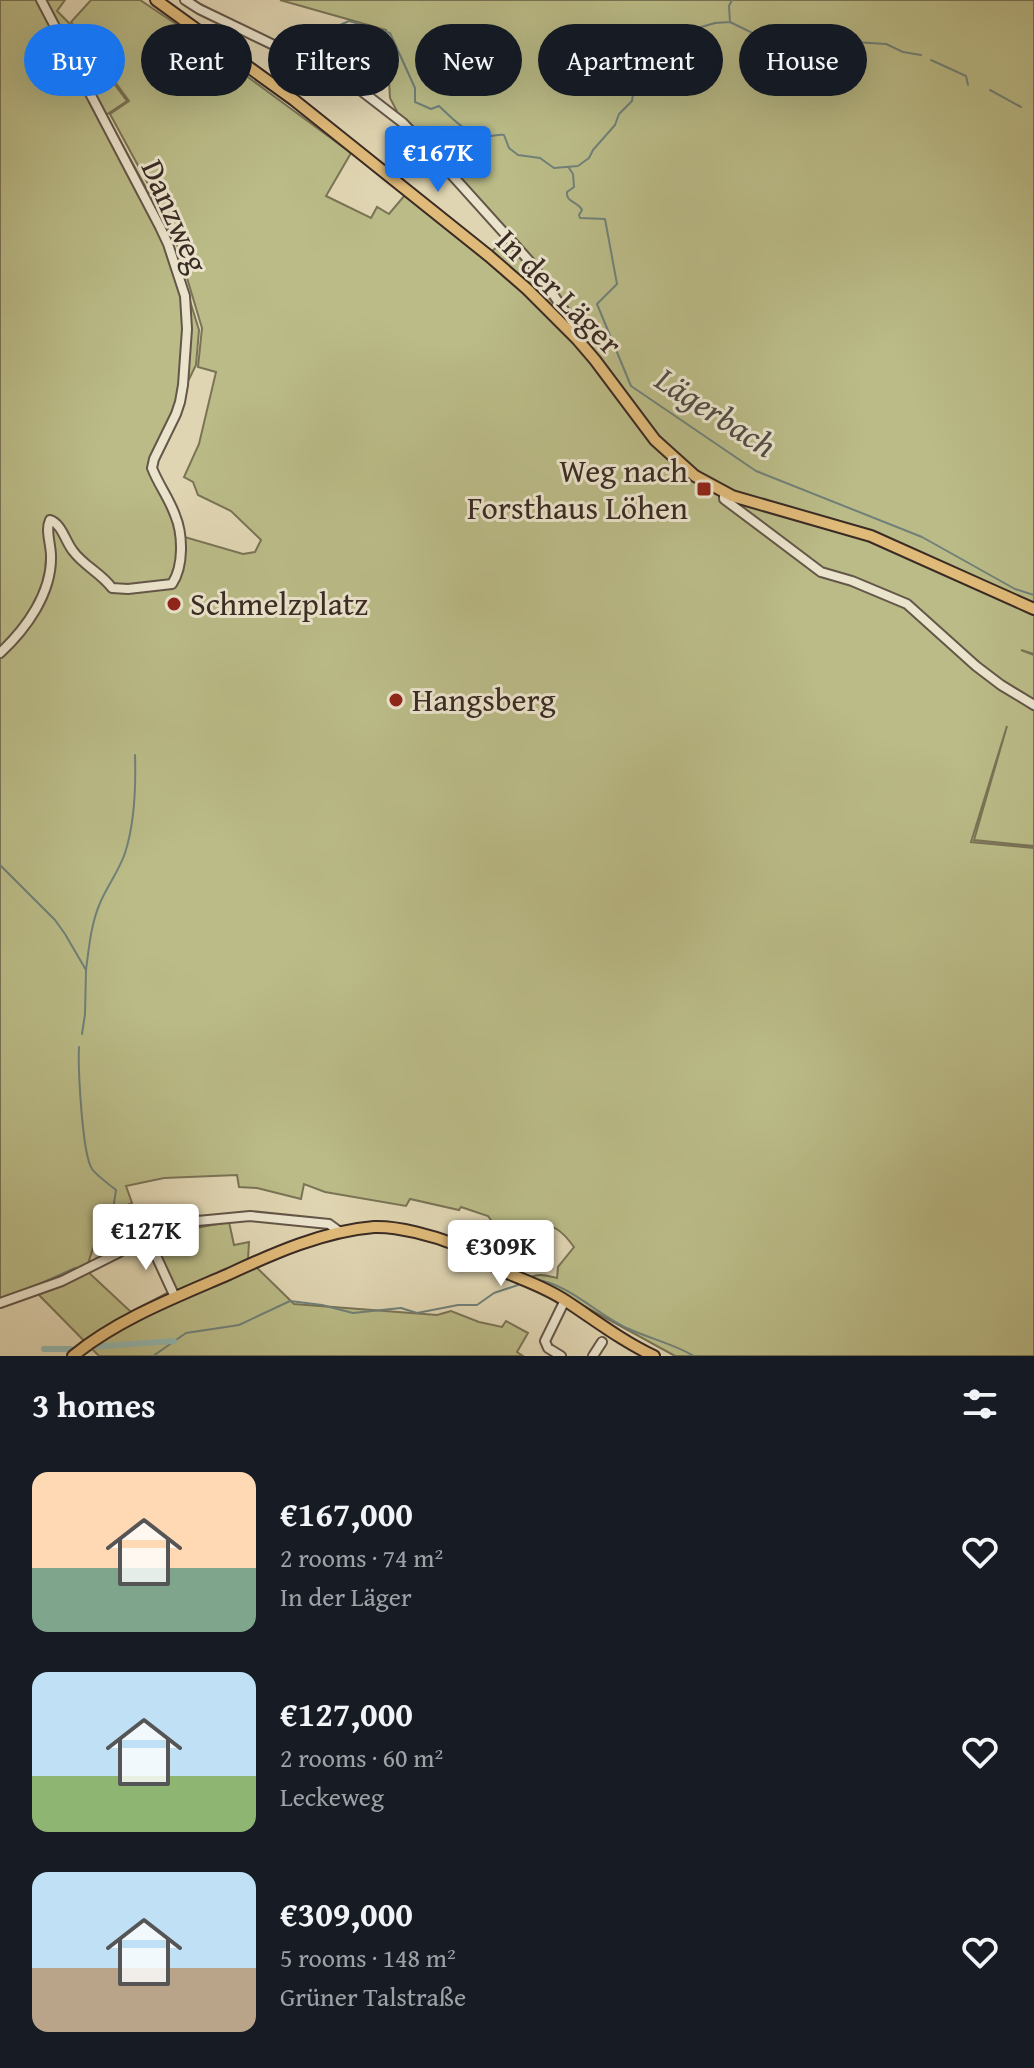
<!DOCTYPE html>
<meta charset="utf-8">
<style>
:root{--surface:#171b24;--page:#20242c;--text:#f1f3f6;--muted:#9ea1a6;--accent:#1a73e8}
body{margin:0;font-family:"Gentium Book Plus",serif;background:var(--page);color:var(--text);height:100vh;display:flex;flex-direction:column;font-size:30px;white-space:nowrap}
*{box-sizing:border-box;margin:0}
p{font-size:26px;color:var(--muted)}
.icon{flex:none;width:44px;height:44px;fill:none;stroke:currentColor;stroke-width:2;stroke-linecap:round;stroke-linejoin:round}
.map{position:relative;height:1356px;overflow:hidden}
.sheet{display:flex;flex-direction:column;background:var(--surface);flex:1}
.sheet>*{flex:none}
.top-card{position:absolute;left:24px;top:24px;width:986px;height:72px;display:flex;gap:16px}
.price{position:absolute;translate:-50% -68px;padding:0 18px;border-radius:8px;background:#fff;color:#222;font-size:26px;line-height:52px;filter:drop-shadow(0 2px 4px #0008)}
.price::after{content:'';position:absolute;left:50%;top:48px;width:24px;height:18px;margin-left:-12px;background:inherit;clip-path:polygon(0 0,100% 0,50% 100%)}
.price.current{background:var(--accent);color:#fff}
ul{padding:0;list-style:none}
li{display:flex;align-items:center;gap:24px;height:200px;padding:0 32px}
li span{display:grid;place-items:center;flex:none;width:224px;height:160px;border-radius:16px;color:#555}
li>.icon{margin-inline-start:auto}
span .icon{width:96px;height:96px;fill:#fffc;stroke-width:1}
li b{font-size:34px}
h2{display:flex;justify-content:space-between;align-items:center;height:96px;padding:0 32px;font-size:34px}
.pill{padding:0 28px;border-radius:36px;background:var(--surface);box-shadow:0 8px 32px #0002;font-size:28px;line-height:72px}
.pill.current{background:var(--accent);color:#fff}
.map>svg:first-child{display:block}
.green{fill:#babb87;stroke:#7a7356;stroke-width:2}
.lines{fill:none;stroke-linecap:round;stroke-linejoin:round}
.stream{stroke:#708079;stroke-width:2}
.canal{stroke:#94b8b1;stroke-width:6}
.minor-casing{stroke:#645648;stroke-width:12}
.major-casing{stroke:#3a2b24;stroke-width:14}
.minor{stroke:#ebe4cd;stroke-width:8}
.major{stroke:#e0ba79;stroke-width:10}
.poi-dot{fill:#8f2418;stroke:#ebe4cd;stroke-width:3}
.labels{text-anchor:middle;stroke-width:6;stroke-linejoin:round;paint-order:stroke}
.street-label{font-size:32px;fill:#3a2b24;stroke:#ebe4cd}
.poi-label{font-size:32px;fill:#3a2b24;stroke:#ebe4cd;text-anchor:start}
.water-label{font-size:34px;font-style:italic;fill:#504e47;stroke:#ebe4cd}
</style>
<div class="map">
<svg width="1034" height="1356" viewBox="0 0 1034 1356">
<rect width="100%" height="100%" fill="#e0d5b2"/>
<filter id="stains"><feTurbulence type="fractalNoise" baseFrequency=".0025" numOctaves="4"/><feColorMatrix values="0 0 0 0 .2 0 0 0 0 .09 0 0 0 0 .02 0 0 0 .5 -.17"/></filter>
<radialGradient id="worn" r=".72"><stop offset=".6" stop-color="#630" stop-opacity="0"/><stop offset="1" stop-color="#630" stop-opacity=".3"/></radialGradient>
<!-- green -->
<path class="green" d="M0 0H65L57 11 68 22 127 101 106 115 167 226 199 330 196 365 151 457 176 519 181 536 243 554 255 552 261 540 231 511 198 495 193 482 184 477 199 444 216 372 198 367 202 328 172 228 110 114 129 101 71 22 91 0H140L176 24 351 153 326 196 371 218 377 207 389 214 405 195 484 259 509 235 403 123 390 98 386 30 280 0H1034V654L1021 650 1034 655V846L974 840 1007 726 971 842 1034 848V1356H675L531 1277C539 1273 549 1276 557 1278L558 1267 574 1247C561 1229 555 1226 533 1222 520 1234 503 1237 493 1252L464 1241 492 1236 496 1227 488 1216 461 1207 459 1210 410 1199 406 1206 325 1192 304 1184 301 1199 257 1188 239 1187 237 1175 164 1178 126 1186 132 1203 103 1217 86 1270 131 1312 171 1291 151 1236 229 1222 234 1245 249 1242 248 1259 294 1304 437 1315 451 1311 479 1322 502 1327 506 1321 528 1333 517 1352 523 1356H99L34 1290 0 1300Z"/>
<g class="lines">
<!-- stream -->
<path class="stream" d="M194 0 210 10
M730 22 729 6 732 0
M302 43C324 50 331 46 340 25L349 21 390 33 415 88V102L431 109 439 106C453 119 465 133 484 136 492 137 497 134 504 135L509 148 518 155 540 158 554 168 578 166 589 158 593 150 615 125 619 114 632 101 634 87
M280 45 294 41
M931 60 966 76 968 85
M644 70 675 45 682 43 687 34 691 30 715 23 730 22 779 46 790 49H799L812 43 838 41 886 44 903 52 921 55
M990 90 1021 107
M569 168 573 174 574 187 567 192C566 203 578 201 582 210L579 215 580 218 605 219 617 284 597 304 631 386 756 471 922 537 1015 589 1034 595
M0 865 55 920 65 934 86 970 85 1014 82 1034
M86 970C89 947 91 924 100 903 107 886 119 871 125 853 135 822 136 787 135 755
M79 1047C78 1067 82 1154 92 1169 97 1176 109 1184 116 1190L111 1222
M103 1256 108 1253 111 1228
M534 1279C570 1284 597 1315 629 1329 651 1339 674 1344 694 1356
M35 1286 75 1268 80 1269
M153 1356 186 1333 239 1325 290 1301 322 1305 353 1313 401 1308 417 1313 458 1305H477L494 1293 518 1285"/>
<!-- canal -->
<path class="canal" d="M90 1347 174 1341
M44 1349H71"/>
<defs>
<path id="minor" d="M185 0 199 9 284 50 322 65 346 79 403 123 433 154 532 264 573 323 577 339
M724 493V499L821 572 852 581 907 604 976 666 1001 685 1034 705
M0 653C26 629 52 593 51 556 51 544 45 530 50 520 62 524 65 541 73 551 84 566 101 573 112 588L128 589 172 584C184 566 183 534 175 515 169 498 158 484 152 468L154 459 176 414 180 402 183 385 187 329 185 296 168 244 160 227 41 0
M146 1234 175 1297
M0 1303 62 1281 118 1253 146 1234 166 1224 250 1216 329 1224 340 1232
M561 1356 548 1348 545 1341 565 1300
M593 1356 602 1342"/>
<path id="major" d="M156 0 294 100 489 256 527 289 577 339 595 360 655 440 695 476 732 496 871 536 1034 609
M73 1356C118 1319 176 1297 229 1274 274 1253 324 1231 374 1227 398 1226 434 1236 457 1245 474 1252 489 1264 505 1272 526 1281 547 1288 566 1301 595 1320 622 1341 654 1356"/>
</defs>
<!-- minor casing -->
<use href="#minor" class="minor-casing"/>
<!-- major casing -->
<use href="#major" class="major-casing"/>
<!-- minor -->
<use href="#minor" class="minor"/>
<!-- major -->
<use href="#major" class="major"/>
</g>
<!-- markers -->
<g class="poi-dot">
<rect x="696" y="481" width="16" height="16" rx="4"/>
<circle cx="174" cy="604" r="8"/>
<circle cx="396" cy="700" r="8"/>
</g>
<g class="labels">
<!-- street labels -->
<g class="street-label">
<text transform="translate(175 216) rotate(66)" y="11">Danzweg</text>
<text transform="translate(559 292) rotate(45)" y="11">In der Läger</text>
</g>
<!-- poi labels -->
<g class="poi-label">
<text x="688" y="482" text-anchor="end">Weg nach<tspan x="688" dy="37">Forsthaus Löhen</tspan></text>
<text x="190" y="615">Schmelzplatz</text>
<text x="412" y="711">Hangsberg</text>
</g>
<!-- water labels -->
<g class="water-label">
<text transform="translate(716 412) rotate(33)" y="12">Lägerbach</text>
</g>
</g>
<rect width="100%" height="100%" filter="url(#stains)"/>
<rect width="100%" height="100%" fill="url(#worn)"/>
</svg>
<b class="price current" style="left:438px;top:194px">€167K</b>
<b class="price" style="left:146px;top:1272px">€127K</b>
<b class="price" style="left:501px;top:1288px">€309K</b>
<div class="top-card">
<a class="pill current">Buy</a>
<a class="pill">Rent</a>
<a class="pill">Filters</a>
<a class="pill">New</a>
<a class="pill">Apartment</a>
<a class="pill">House</a>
</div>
</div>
<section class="sheet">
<h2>3 homes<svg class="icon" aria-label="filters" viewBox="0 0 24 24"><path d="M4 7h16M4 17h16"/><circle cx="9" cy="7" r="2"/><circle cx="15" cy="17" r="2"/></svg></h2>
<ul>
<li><span style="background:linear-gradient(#ffd9b3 60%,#7fa58c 0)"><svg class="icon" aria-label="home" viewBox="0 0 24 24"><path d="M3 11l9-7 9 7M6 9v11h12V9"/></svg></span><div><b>€167,000</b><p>2 rooms · 74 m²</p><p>In der Läger</p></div><svg class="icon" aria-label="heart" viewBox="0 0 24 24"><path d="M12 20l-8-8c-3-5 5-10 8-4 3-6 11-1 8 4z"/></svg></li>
<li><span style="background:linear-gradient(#bfe0f5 65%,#8fb573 0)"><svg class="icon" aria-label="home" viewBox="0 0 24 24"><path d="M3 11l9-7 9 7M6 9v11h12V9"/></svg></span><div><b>€127,000</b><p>2 rooms · 60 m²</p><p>Leckeweg</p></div><svg class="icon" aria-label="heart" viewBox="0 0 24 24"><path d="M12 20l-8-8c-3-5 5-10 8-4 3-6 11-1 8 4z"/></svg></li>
<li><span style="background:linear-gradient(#bfe0f5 60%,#b9a48a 0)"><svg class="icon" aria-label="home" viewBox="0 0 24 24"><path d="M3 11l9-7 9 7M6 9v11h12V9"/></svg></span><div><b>€309,000</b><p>5 rooms · 148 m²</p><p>Grüner Talstraße</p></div><svg class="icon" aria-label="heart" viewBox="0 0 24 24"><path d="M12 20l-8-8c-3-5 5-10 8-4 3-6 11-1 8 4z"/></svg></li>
</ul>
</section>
